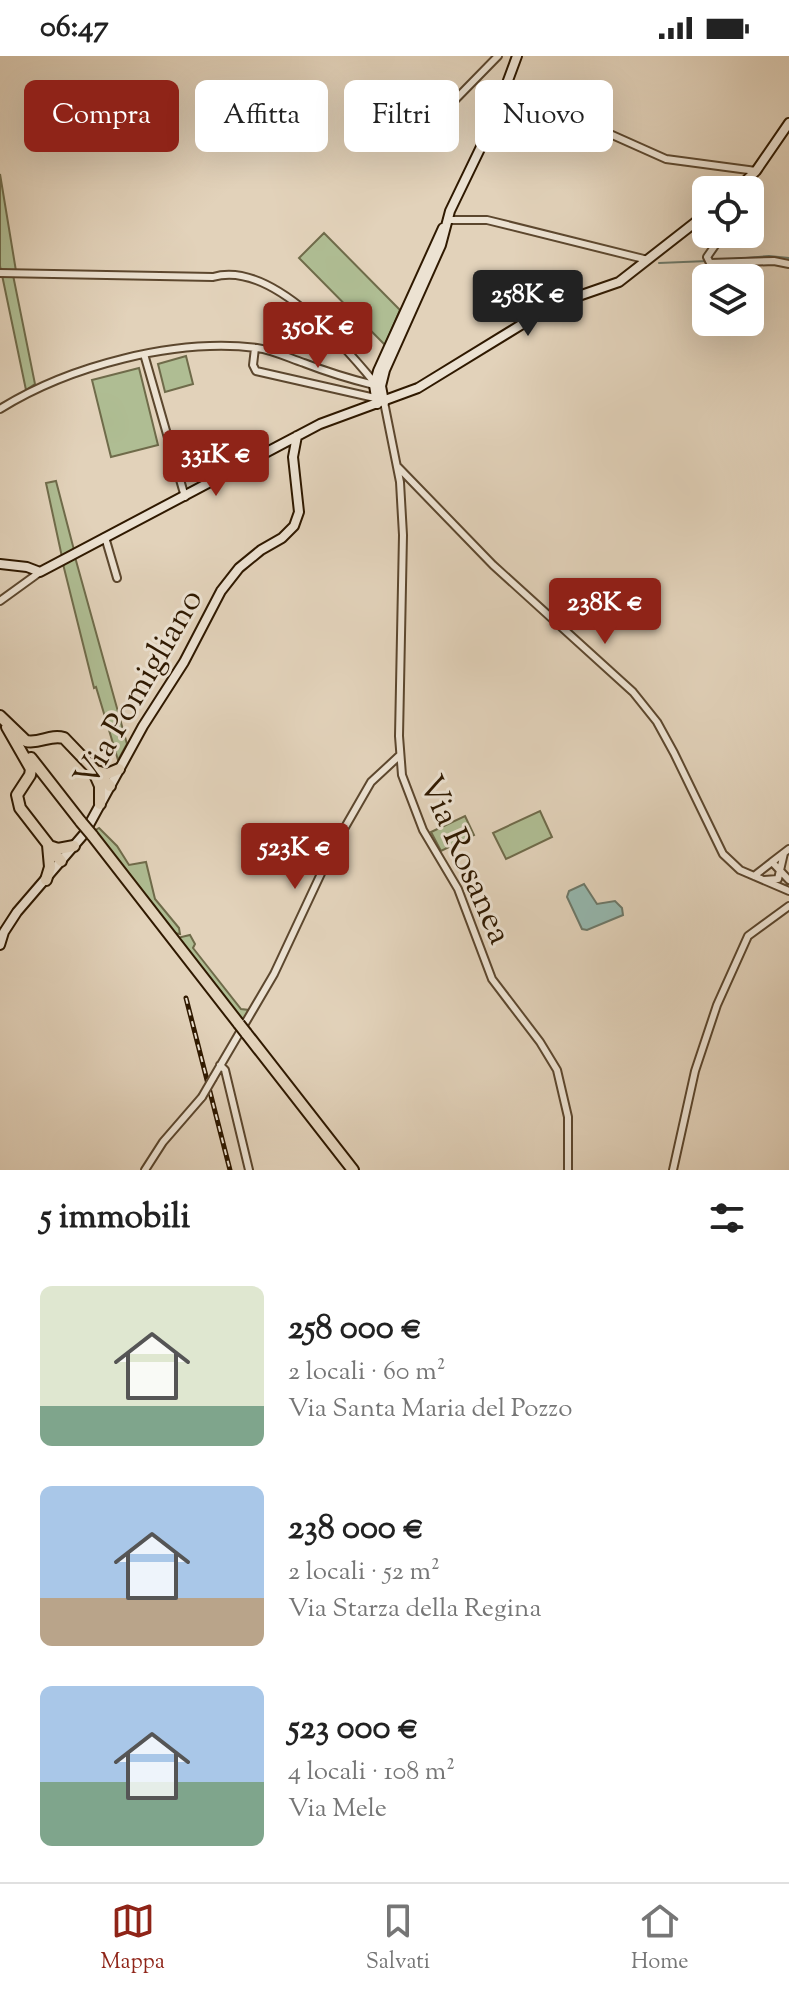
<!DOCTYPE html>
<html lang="it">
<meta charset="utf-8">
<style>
:root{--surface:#fff;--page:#f6f6f6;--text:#222;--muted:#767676;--line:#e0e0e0;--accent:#8f2418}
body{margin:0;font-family:"Sorts Mill Goudy",serif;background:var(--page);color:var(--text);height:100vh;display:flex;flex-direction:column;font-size:30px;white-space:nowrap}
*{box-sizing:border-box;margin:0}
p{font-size:26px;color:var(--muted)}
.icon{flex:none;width:44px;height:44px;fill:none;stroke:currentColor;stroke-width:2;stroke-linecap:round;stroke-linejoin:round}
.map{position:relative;height:1114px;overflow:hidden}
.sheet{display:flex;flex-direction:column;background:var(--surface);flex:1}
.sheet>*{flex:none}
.guide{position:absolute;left:24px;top:24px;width:742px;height:72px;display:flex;gap:16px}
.tools{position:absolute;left:692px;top:120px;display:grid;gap:16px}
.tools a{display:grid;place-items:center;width:72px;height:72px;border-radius:12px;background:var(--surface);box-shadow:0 8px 32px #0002;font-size:40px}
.price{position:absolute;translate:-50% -68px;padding:0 18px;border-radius:8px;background:var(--accent);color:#fff;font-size:26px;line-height:52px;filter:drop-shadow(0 2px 4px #0008)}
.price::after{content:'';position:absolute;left:50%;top:48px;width:24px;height:18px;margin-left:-12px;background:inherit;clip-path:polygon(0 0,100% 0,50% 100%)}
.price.current{background:#222;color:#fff}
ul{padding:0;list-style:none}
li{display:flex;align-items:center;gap:24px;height:200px;padding:0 40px}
li span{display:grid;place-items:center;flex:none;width:224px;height:160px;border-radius:12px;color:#555}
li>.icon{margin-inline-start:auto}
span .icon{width:96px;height:96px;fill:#fffc;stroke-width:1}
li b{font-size:34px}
h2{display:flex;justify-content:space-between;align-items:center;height:96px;padding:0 40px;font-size:34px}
.pill{padding:0 28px;border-radius:12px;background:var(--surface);box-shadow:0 8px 32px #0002;font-size:28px;line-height:72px}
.pill.current{background:var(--accent);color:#fff}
.status{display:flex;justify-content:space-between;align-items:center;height:56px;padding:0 40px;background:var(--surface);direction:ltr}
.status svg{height:22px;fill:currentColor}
.dock{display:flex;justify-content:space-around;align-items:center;height:112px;border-top:2px solid var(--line);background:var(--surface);font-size:22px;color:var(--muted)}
.dock a{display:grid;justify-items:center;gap:4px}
.dock .current{color:var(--accent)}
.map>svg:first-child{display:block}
.green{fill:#afbd93;stroke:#6f6b4a;stroke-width:2}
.water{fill:#95b8af;stroke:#6c7869;stroke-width:2}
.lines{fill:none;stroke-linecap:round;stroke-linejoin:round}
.stream{stroke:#6c7869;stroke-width:2}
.street-casing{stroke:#5c472e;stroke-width:10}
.secondary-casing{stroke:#2f1900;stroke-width:12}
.highway-casing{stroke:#2f1900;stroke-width:14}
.street{stroke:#ece2d2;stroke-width:6}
.secondary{stroke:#ece2d2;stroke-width:8}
.highway{stroke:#e2d2ba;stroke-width:10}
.rail-casing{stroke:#2f1900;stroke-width:5}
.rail{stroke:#ece2d2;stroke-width:2;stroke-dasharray:6;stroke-linecap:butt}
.street-bridge-casing{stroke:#5c472e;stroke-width:10;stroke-linecap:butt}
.highway-bridge-casing{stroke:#2f1900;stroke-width:14;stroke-linecap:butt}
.street-bridge{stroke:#ece2d2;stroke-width:6}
.highway-bridge{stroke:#e2d2ba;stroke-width:10}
.labels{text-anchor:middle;stroke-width:6;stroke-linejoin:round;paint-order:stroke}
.street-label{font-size:34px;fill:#2f1900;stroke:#ece2d2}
</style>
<div class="status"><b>06:47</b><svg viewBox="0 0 49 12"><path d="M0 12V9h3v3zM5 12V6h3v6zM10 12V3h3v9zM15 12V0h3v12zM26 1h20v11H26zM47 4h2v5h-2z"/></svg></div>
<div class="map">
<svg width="789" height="1114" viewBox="0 0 789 1114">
<rect width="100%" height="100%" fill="#e2d2ba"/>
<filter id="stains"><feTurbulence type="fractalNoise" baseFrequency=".0025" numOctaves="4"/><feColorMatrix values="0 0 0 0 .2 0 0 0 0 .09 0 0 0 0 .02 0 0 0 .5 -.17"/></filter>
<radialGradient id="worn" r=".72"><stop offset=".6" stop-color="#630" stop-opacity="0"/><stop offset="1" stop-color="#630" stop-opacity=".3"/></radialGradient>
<!-- green -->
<path class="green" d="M0 118 16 215H1L0 210Z
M324 177 400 254 385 289 299 202Z
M2 219H13L35 328 26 334Z
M186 300 193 328 165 336 158 308Z
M139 312 158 389 111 401 92 324Z
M56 425 74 494 62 501 46 427Z
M75 501 127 688 118 704 96 631 94 632 63 508Z
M540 755 552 781 506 803 493 777Z
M465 760 474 779 441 795 431 776Z
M99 772 117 790 129 809 146 806 155 843 179 872 180 878 174 877 94 775Z
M190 879 195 888 193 892 241 953 249 954V958L244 966 177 882Z"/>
<!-- water -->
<path class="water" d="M584 828 597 848 615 845 622 852 623 859 587 874 582 873 567 841 569 835Z"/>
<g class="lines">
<!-- stream -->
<path class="stream" d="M722 204 769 200 789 202
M659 207 708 205"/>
<defs>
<path id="street" d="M452 47 498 0
M496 57 601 74 666 103 756 115
M748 134V125
M447 164H487L648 204
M723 178 707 201 710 207 774 205 789 208
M0 217 213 221C270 204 342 287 374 326
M255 292 253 309 256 315 375 342
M144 298 185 441
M384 346 400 426 403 479 399 680 402 719 423 774 458 833 492 923 540 986 557 1014 568 1061V1114
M0 353C69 310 175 282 257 292 273 294 289 302 304 307 327 316 350 323 374 329
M398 411 493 509 633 636 657 666 674 697 723 798 740 814 789 835
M105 481 117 522
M0 545 40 516
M772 806 789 793
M754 820 772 806 789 824
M764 824 778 823 784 797
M220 1009 225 1014 249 1114
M213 1022 274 918 333 792 371 726 399 700
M145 1114 163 1086 202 1041
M673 1114 695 1015 717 949 748 880 789 850"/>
<path id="secondary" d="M736 134 756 115 789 67
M384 346 381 330 385 314 441 189 450 155 492 68 517 0
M377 348 374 329 378 315 443 172
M0 508 27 511 40 516 320 368 418 332 542 256 567 244 619 226 706 158
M0 889 4 876 17 856 84 778 143 670 184 606 221 535 239 512 261 494 282 482 294 470 299 456 293 401 297 380"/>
<path id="highway" d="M0 660 26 685C40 688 50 678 64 682L110 730
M7 671 31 713 30 719 17 739 20 752 61 805
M31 702 81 766
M96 715 107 718 119 713
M96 721 100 730V748
M92 779 239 968
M49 790 58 793 74 790
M46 824 50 811 48 789
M246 977 353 1114"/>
</defs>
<!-- street casing -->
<use href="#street" class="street-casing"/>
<!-- secondary casing -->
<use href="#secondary" class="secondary-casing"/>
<!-- highway casing -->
<use href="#highway" class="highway-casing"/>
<!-- street -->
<use href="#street" class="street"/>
<!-- secondary -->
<use href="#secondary" class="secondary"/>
<!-- highway -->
<use href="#highway" class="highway"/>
<defs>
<path id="rail" d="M186 942 230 1114"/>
</defs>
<!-- rail casing -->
<use href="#rail" class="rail-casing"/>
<!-- rail -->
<use href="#rail" class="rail"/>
<defs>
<path id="street-bridge" d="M202 1041 213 1022"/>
<path id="highway-bridge" d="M81 766 92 779
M239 968 246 977"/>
</defs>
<!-- street-bridge casing -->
<use href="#street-bridge" class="street-bridge-casing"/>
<!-- highway-bridge casing -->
<use href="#highway-bridge" class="highway-bridge-casing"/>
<!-- street-bridge -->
<use href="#street-bridge" class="street-bridge"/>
<!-- highway-bridge -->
<use href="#highway-bridge" class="highway-bridge"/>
</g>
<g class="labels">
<!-- street labels -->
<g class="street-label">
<text transform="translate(137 631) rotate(-60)" y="12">Via Pomigliano</text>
<text transform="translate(467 803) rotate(66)" y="12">Via Rosanea</text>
</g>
</g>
<rect width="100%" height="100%" filter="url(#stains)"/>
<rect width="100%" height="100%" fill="url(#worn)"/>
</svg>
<div class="tools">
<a><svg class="icon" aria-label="locate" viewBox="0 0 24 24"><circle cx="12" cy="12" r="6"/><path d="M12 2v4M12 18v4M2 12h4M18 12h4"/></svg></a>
<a><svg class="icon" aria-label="layers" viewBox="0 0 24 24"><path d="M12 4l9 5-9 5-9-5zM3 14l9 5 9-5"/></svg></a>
</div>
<b class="price current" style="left:528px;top:282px">258K €</b>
<b class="price" style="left:318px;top:314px">350K €</b>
<b class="price" style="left:216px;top:442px">331K €</b>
<b class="price" style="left:605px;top:590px">238K €</b>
<b class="price" style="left:295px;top:835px">523K €</b>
<div class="guide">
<a class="pill current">Compra</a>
<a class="pill">Affitta</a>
<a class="pill">Filtri</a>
<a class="pill">Nuovo</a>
</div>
</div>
<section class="sheet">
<h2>5 immobili<svg class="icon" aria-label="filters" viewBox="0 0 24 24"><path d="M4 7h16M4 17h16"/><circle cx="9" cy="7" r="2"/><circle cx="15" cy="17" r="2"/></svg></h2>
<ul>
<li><span style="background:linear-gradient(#dfe7d0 75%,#7fa58c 0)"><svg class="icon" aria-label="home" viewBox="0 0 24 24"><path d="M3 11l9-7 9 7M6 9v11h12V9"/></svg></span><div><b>258 000 €</b><p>2 locali · 60 m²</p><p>Via Santa Maria del Pozzo</p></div></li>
<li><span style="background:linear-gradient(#a9c7e8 70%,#b9a48a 0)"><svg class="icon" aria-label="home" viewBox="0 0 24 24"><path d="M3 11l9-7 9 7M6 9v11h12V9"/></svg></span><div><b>238 000 €</b><p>2 locali · 52 m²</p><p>Via Starza della Regina</p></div></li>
<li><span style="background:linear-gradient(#a9c7e8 60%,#7fa58c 0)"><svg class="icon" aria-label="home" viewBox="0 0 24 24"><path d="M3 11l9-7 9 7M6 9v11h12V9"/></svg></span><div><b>523 000 €</b><p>4 locali · 108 m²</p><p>Via Mele</p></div></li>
</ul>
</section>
<nav class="dock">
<a class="current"><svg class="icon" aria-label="map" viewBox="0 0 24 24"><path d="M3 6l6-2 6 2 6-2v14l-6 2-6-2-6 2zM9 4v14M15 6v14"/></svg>Mappa</a>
<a><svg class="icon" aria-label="saved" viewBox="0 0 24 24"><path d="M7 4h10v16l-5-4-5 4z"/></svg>Salvati</a>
<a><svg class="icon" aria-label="home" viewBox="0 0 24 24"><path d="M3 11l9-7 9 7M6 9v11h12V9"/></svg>Home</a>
</nav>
